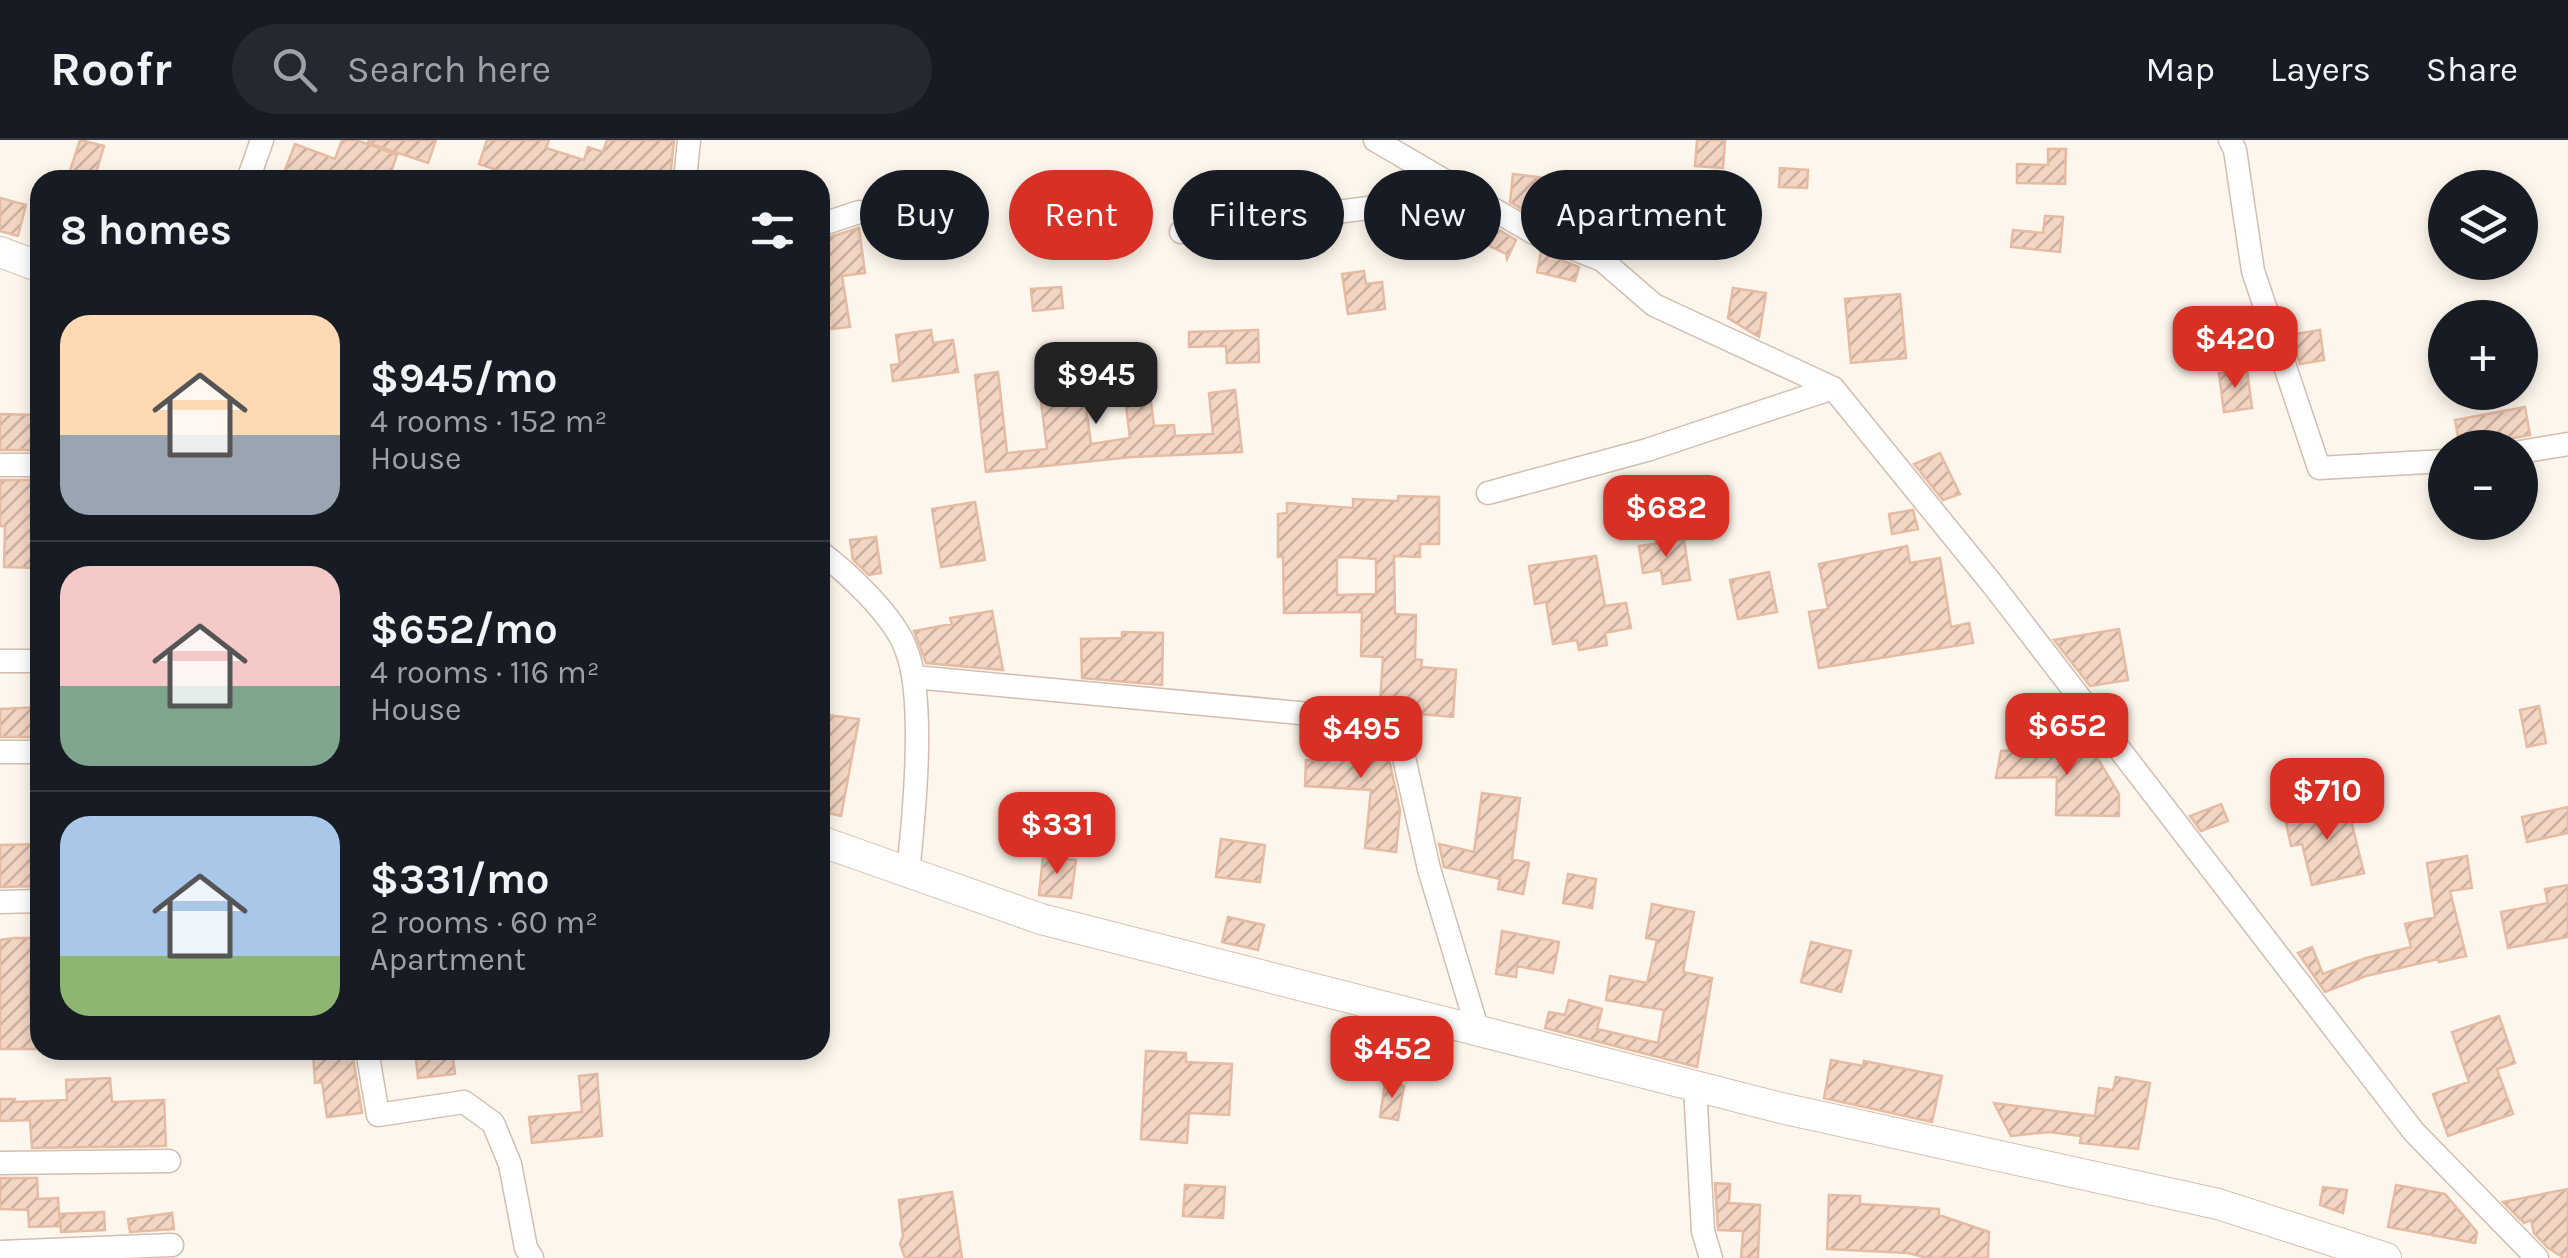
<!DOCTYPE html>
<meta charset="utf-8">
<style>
:root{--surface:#171b24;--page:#242831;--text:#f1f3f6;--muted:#9ea1a6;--line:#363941;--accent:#d93025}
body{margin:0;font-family:Karla,sans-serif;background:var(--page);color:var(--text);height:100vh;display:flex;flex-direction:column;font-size:38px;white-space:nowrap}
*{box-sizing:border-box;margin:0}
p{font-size:32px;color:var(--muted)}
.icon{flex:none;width:55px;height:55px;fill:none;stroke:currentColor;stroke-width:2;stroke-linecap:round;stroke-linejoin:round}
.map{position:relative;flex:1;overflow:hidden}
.side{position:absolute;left:30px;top:30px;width:800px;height:890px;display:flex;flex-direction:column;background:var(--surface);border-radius:30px;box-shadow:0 5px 15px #0003}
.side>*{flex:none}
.top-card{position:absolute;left:860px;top:30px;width:950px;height:90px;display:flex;gap:20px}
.controls{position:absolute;left:2428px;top:30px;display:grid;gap:20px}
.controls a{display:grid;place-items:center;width:110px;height:110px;border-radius:50%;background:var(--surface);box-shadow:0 5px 15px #0003;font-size:50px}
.price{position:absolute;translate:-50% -85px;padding:0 22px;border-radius:20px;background:var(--accent);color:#fff;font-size:32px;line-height:65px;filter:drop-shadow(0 2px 5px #0008)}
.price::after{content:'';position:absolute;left:50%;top:60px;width:30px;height:22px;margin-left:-15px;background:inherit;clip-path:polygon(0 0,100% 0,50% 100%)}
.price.current{background:#222;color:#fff}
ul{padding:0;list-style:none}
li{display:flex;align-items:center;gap:30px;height:250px;padding:0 30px}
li+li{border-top:2px solid var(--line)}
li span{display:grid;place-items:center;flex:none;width:280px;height:200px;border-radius:30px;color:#555}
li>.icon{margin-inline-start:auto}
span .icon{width:120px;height:120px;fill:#fffc;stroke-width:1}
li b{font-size:42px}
h2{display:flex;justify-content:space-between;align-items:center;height:120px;padding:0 30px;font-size:42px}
.pill{padding:0 35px;border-radius:45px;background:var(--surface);box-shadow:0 5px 15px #0003;font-size:35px;line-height:90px}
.pill.current{background:var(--accent);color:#fff}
header{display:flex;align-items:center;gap:60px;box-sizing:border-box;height:140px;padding:0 50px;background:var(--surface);border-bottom:2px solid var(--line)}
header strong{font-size:48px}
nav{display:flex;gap:55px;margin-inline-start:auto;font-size:35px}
.search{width:700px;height:90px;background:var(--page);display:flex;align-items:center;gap:25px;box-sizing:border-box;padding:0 35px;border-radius:55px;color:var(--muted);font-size:38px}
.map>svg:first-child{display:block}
.building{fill:url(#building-hatch);stroke:#e6bba3;stroke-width:2.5;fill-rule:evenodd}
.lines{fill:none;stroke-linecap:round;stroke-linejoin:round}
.street-casing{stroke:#d1beb0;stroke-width:25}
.secondary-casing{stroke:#d6c0b0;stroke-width:32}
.street{stroke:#fff;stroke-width:22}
.secondary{stroke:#fff;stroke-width:30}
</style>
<header>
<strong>Roofr</strong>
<div class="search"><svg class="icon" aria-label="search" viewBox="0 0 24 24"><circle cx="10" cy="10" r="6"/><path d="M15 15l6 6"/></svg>Search here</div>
<nav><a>Map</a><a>Layers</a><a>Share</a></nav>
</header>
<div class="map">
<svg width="2568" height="1118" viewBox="0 0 2568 1118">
<defs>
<pattern id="building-hatch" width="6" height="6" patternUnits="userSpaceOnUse" patternTransform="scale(2.5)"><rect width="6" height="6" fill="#f3d5c3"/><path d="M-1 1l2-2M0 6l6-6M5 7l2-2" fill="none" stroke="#cab0a1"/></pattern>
</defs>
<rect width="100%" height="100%" fill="#fdf6ec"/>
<!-- building -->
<path class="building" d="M80 0 104 6 94 40H67Z
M342 0H357L397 15 388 40H342L317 31 314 40H281L295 4 335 19Z
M369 0H436L428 23 368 3Z
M487 0H549L546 8 584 20 588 7 603 12 607 0H674L670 40H526L479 24Z
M1697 0H1725L1723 28 1695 26Z
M2048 9H2066L2065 44 2017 43V24L2048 25Z
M1780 28 1808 30 1807 48 1779 47Z
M1513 34 1546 38 1529 73 1510 62Z
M0 58 26 65 18 96 0 91Z
M1474 75 1516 100 1507 119 1506 114 1465 94Z
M2045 76 2063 77 2060 112 2011 107 2013 90 2043 93Z
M859 88 865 133 842 136 850 187 820 190V100Z
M1541 112 1579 127 1575 141 1537 132Z
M1364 131 1366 144 1382 142 1385 169 1348 174 1342 134Z
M1061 147 1063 168 1033 171 1031 149Z
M1733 148 1766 153 1759 197 1728 178Z
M1900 154 1906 218 1851 223 1845 159Z
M931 190 933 203 953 200 958 232 893 241 891 225 900 224 896 195Z
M1258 190 1259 222 1227 223 1226 206 1189 207V192Z
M2320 190 2324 220 2300 224 2290 195Z
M1073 226 1078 261 1085 260 1091 304 1130 298 1124 250 1149 247 1154 286 1174 285 1175 296 1213 294 1209 253 1235 250 1242 312 1132 317 986 332 975 235 998 232 1007 313 1047 309 1037 230Z
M2247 230 2252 268 2224 272 2219 233Z
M2525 267 2530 295 2460 308 2455 280Z
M0 274 40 275V310H0Z
M1940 313 1960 354 1943 360 1914 324Z
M0 340H40V428L4 427 5 386H0Z
M1398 356 1439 357V404H1420V417L1394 416 1395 474 1416 475 1415 519 1422 520 1421 527 1456 530 1453 577 1408 573 1399 567 1380 565 1383 517 1361 516 1362 472 1284 473 1283 416 1278 417V374L1287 373V363L1353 368V359L1398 361ZM1344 417 1376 419V454L1337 455V418Z
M975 362 985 420 941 427 932 369Z
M1718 366 1723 391 1674 400 1670 375Z
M1913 370 1918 389 1892 394 1889 374Z
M876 397 881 433 869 435 853 420 850 400Z
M1684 399 1690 440 1663 444 1661 430 1643 433 1639 406Z
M1907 406 1910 423 1940 418 1951 487 1969 483 1973 503 1819 528 1809 472 1828 469 1819 424Z
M1596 416 1605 466 1626 463 1631 488 1605 493 1607 505 1579 510 1577 500 1553 504 1546 462 1535 464 1529 426Z
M1769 432 1777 472 1738 479 1730 440Z
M992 471 1003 530 926 523 914 491 952 484 950 478Z
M2119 489 2128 540 2090 546 2054 500Z
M1122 492 1163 493 1162 545 1082 538 1081 499 1122 498Z
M2539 566 2546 603 2527 607 2520 570Z
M40 567V597H0V569Z
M820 574 859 579 841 676 820 671Z
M1324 590 1384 596 1400 670 1396 712 1365 708 1371 650 1305 646 1306 620 1323 621Z
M2086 606 2091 607 2119 654V676L2056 675 2057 637 1996 638 2001 611Z
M1482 653 1520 658 1512 719 1529 723 1523 754 1498 749 1500 739 1444 727 1439 704 1474 712Z
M2221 664 2228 681 2201 691 2190 676Z
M2347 664 2364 733 2312 745 2302 704 2291 706 2285 678Z
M2568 667V693L2527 702 2522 677Z
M1221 699 1265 705 1260 742 1216 737Z
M40 704V746L0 747V705Z
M2467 716 2472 748 2450 751 2466 816 2439 822 2438 819 2366 836 2325 852 2298 813 2312 807 2323 834 2366 818 2411 807 2405 784 2435 777 2427 723Z
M1043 717 1076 720 1071 758 1039 755Z
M1568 734 1596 739 1592 768 1563 763Z
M2568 745V797L2508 808 2501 772 2548 763 2545 749Z
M1652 764 1694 772 1683 832 1712 838 1697 927 1545 888 1549 872 1565 875 1569 860 1602 869 1597 889 1658 903 1664 870 1606 860 1610 836 1647 843 1657 800 1646 798Z
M1228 777 1264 785 1258 810 1222 802Z
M1502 791 1559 802 1553 833 1517 826 1516 837 1496 834Z
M14 798H40V835H30V871H40V909H0V800Z
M1811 802 1851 811 1841 852 1801 842Z
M2499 876 2515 923 2497 929 2513 974 2448 996 2433 954 2469 942 2452 892Z
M415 910H452L455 934 418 938Z
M352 911 362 973 327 977 322 942 315 943 313 914Z
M1146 911 1186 913V922L1232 924 1229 975 1189 973 1187 1003 1141 999Z
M1831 920 1863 926 1864 921 1942 936 1932 982 1824 958Z
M597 934 602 996 532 1003 529 977 582 972 579 936Z
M2116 937 2150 943 2138 1009 2080 1003 2081 996 2049 992 2011 996 1994 963 2095 976 2099 948 2113 950Z
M110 938 112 962 164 960 166 1006 32 1008 30 980 0 981V959H15V962L67 960 66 940Z
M1385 943 1404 946 1398 980 1380 977Z
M0 1038H37L38 1059 58 1058 60 1086 29 1087 28 1070 0 1069Z
M1715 1043 1730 1044 1729 1063 1760 1065 1758 1118H1741L1743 1091 1718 1090Z
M1185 1045 1225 1047 1223 1078 1183 1076Z
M2396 1045 2445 1054 2477 1092 2475 1103 2388 1087Z
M2323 1047 2347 1050 2343 1073 2320 1065Z
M2568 1049V1118H2564L2548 1108 2534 1093 2531 1080 2524 1083 2503 1062Z
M952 1052 962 1118H905L900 1104 903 1096 899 1060Z
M1829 1055 1860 1056V1064L1939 1069V1075L1989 1092 1988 1118H1928L1908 1113 1827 1109Z
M104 1072 105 1090 61 1092 60 1074Z
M172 1073 174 1089 130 1092 128 1079Z"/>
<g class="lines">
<defs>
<path id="street" d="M1375 0 1534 93 1602 120 1654 165 1833 248 1993 445 2414 992 2537 1118
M2230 0 2235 10 2253 131 2319 328 2445 321
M248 40 262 0
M685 40 689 0
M820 85 859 72
M1181 92 1469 55
M2520 312 2568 304
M0 325H40
M1488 353 1647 310 1833 248
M820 412C848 433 894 476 906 509 926 559 914 677 908 732
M0 521H40
M914 537 1396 582 1429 729 1478 891
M0 612H40
M0 762 40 761
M367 910 378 975 464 962 493 983 510 1024 526 1108 532 1118
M1695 946 1703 1091 1711 1118
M0 1023 169 1021
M0 1112 172 1105"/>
<path id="secondary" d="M0 112 40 127
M820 701 1041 779 1781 968 2218 1064 2386 1118"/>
</defs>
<!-- street casing -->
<use href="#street" class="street-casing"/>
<!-- secondary casing -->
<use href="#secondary" class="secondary-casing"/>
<!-- street -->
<use href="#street" class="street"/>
<!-- secondary -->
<use href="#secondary" class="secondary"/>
</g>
</svg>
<div class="controls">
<a><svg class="icon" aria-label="layers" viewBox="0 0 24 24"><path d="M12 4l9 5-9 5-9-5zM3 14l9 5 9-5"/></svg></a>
<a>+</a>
<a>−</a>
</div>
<b class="price" style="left:2235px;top:251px">$420</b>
<b class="price current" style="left:1096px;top:287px">$945</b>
<b class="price" style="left:1666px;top:420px">$682</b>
<b class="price" style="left:2067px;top:638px">$652</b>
<b class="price" style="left:1361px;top:641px">$495</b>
<b class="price" style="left:2327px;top:703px">$710</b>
<b class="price" style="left:1057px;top:737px">$331</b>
<b class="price" style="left:1392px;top:961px">$452</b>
<div class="top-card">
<a class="pill">Buy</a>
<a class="pill current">Rent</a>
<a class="pill">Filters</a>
<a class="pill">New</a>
<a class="pill">Apartment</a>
</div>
<section class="side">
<h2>8 homes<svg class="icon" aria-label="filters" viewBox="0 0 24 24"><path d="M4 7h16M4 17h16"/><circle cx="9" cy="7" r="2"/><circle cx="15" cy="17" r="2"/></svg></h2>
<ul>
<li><span style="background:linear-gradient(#ffd9b3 60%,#9aa5b1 0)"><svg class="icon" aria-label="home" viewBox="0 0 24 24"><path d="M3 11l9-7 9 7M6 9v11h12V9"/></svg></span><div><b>$945/mo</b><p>4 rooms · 152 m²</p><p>House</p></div></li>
<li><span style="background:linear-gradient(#f6c9c9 60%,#7fa58c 0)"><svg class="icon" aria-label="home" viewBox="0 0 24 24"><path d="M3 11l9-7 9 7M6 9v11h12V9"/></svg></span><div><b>$652/mo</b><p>4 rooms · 116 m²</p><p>House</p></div></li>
<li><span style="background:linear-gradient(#a9c7e8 70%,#8fb573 0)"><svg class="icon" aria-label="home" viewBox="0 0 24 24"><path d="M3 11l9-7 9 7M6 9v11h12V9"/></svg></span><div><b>$331/mo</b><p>2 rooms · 60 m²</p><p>Apartment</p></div></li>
</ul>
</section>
</div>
